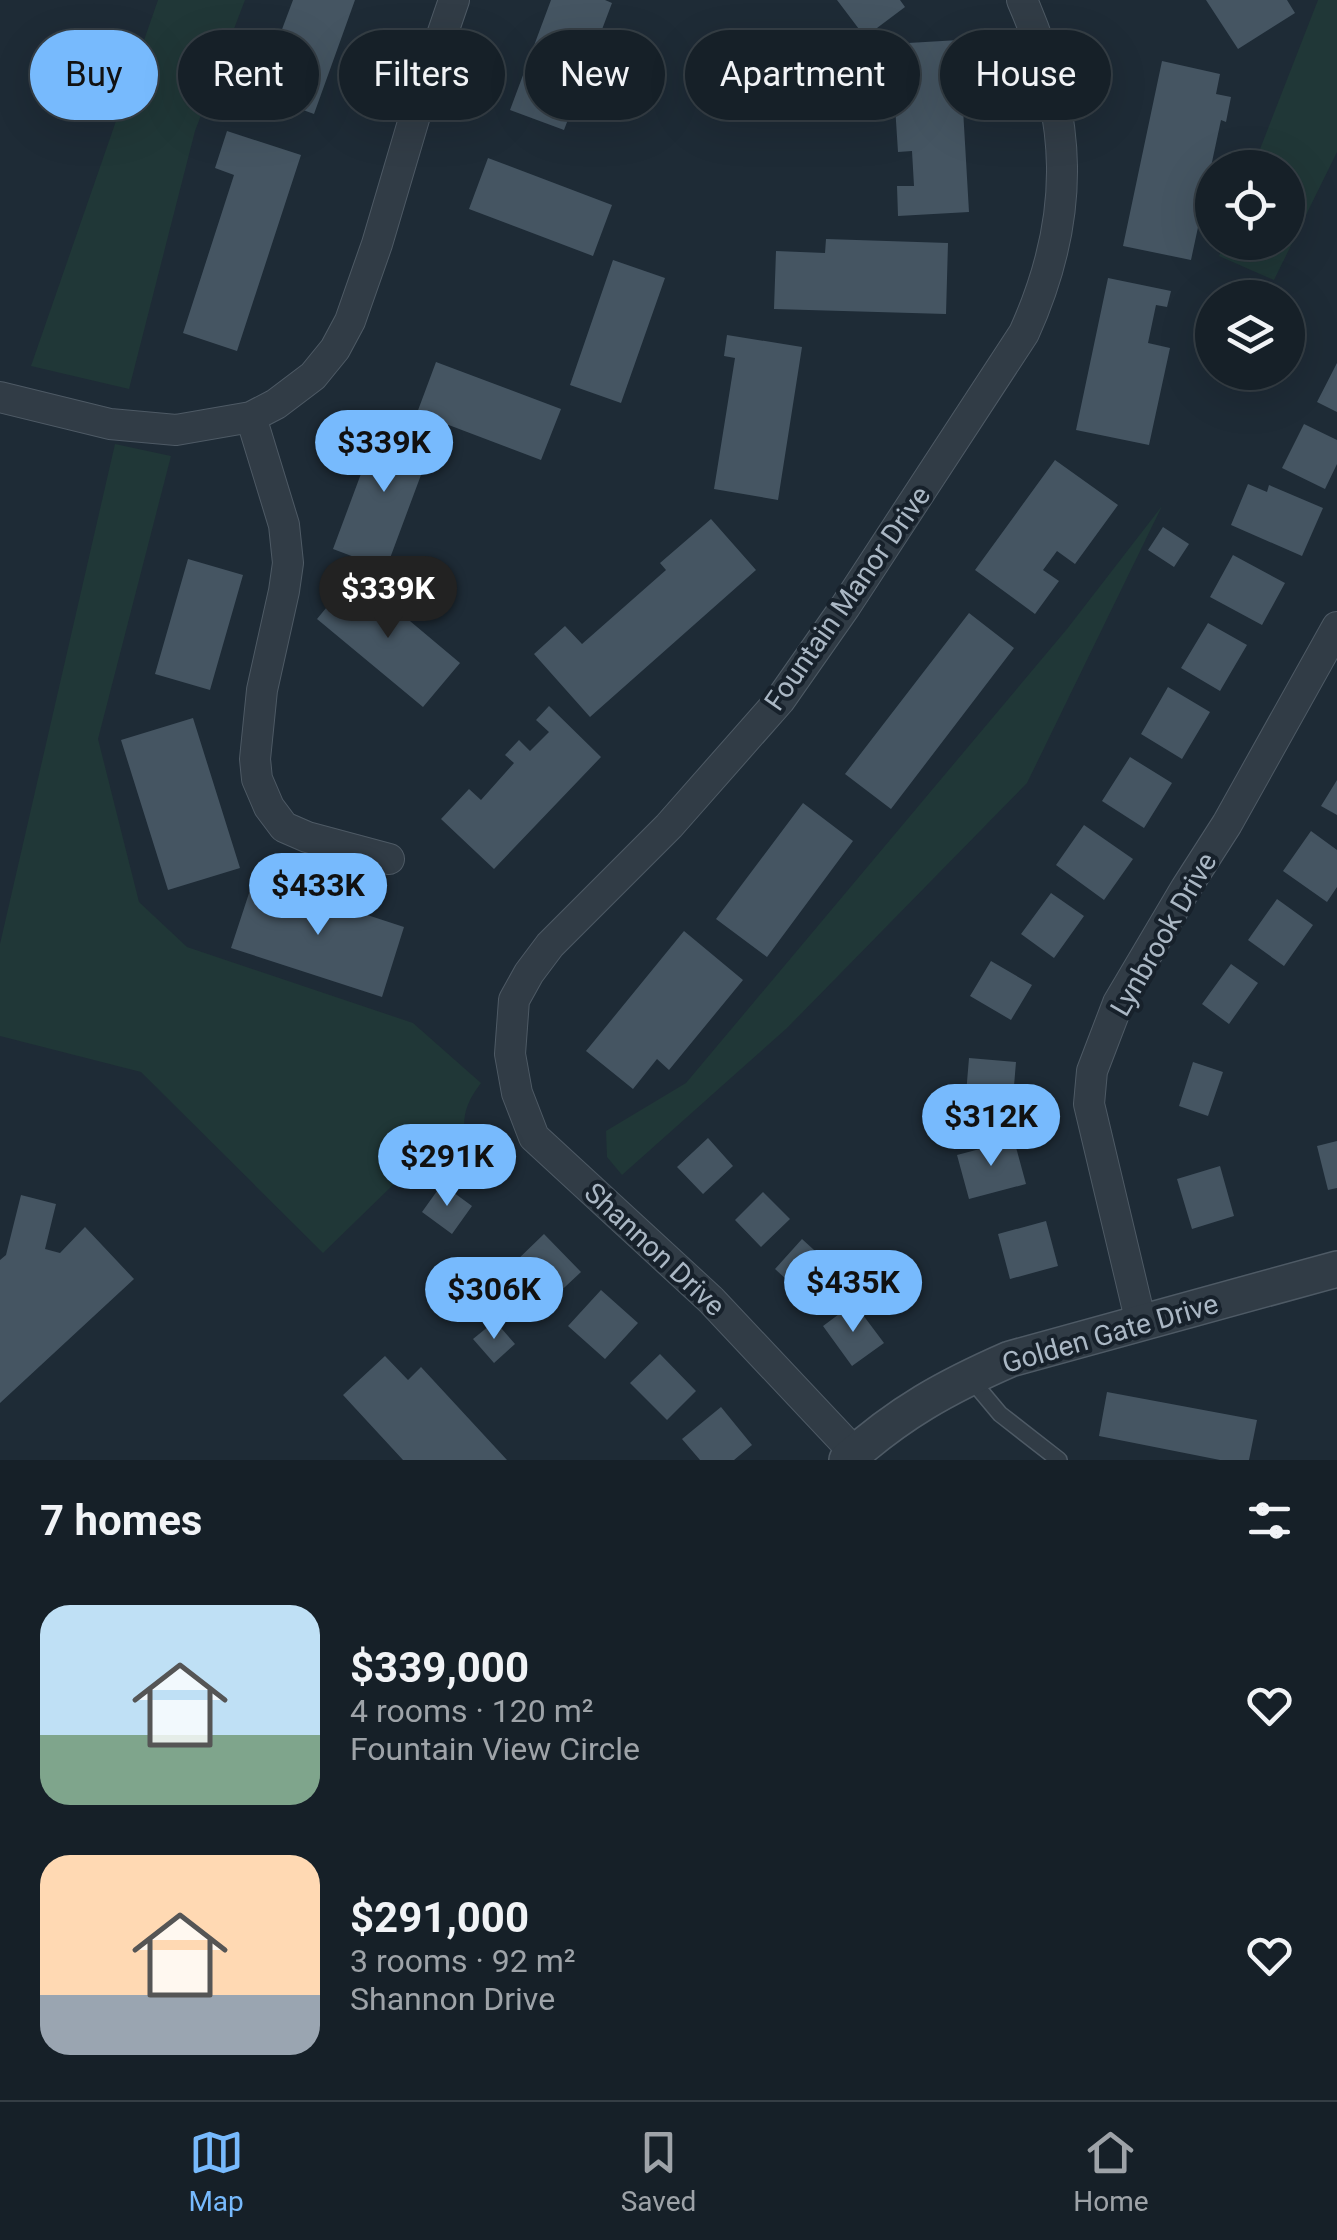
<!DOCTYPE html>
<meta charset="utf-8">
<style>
:root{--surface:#162028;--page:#1f2830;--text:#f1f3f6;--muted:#9ea3a8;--line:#353e45;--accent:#77bafd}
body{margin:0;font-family:Roboto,sans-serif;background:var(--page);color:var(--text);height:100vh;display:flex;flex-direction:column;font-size:38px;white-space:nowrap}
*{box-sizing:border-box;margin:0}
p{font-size:32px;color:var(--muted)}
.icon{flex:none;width:55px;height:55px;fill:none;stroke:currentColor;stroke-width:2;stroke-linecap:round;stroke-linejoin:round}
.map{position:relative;height:1460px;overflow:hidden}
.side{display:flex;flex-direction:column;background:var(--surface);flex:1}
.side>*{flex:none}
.banner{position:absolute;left:30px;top:30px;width:1278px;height:90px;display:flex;gap:20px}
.buttons{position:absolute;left:1195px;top:150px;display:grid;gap:20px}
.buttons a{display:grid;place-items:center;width:110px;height:110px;border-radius:50%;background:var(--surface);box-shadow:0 10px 40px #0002,0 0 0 2px var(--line);font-size:50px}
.price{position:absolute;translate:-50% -85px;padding:0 22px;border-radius:35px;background:var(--accent);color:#111;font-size:32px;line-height:65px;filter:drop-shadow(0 2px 5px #0008)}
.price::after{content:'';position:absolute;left:50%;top:60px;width:30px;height:22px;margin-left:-15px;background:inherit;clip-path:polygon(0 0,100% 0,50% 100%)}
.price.on{background:#222;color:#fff}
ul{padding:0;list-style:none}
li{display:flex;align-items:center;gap:30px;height:250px;padding:0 40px}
li span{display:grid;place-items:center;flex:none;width:280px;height:200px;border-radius:30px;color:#555}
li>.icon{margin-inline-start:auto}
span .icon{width:120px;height:120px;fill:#fffc;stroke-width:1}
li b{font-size:42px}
h2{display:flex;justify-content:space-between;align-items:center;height:120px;padding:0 40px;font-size:42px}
.pill{padding:0 35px;border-radius:45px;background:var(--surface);box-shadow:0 10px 40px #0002,0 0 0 2px var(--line);font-size:35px;line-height:90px}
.pill.on{background:var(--accent);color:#111}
.menu{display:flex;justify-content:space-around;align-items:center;height:140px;border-top:2px solid var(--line);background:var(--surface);font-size:28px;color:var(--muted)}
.menu a{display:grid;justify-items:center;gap:5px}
.menu .on{color:var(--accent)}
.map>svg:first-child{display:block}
.green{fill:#203737}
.building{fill:#455562}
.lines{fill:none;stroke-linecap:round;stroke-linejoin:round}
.service-casing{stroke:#4e5a65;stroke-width:18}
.minor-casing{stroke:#4e5a65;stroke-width:32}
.tertiary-casing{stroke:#4e5a65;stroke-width:38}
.service{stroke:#313c46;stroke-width:15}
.minor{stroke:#313c46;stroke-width:30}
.tertiary{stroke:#313c46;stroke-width:35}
.labels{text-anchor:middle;stroke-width:8;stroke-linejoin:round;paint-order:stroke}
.street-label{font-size:28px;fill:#aab7c4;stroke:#17212b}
</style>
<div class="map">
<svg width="1337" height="1460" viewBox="0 0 1337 1460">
<rect width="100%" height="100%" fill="#1e2b36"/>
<!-- green -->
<path class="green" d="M158 0H245L195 131 129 389 31 366Z
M1318 0H1337V152L1274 280 1219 256 1224 243 1288 242V168L1253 167Z
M115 444 171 456 98 739 139 902 187 947 413 1023 481 1083C462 1108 462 1121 467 1151L396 1182 323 1253 141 1072 0 1036V944Z
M1162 506 1027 783 787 1028 622 1175 607 1157 606 1131 686 1083 1067 629Z"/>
<!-- building -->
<path class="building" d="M293 0H355L314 114 251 91 273 29 281 32Z
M551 0H605L612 3 564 130 510 110Z
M837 0H900L905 7 865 37Z
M1206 0H1287L1295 13 1238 49Z
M959 40 969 212 898 216 897 186H914L912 151 898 152 891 44Z
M1162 61 1220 74 1216 94 1231 97 1226 122 1221 120 1191 260 1123 246Z
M227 131 301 155 237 351 183 333 234 175 215 168Z
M488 158 612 205 593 256 469 209Z
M826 239 948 243 946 314 774 309 776 251 825 253Z
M613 260 665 278 621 403 570 385Z
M1108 278 1171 291 1167 307 1156 305 1148 343 1170 348 1149 445 1076 430Z
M727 335 802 347 778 500 714 489 735 358 724 356Z
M436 362 561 409 541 460 417 413Z
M1337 363V412L1317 402Z
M381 420 434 440 386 569 333 549Z
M1304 424 1337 440V464L1325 489 1282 468Z
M1055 460 1118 505 1075 564 1057 551 1043 570 1059 581 1035 614 975 570Z
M1248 484 1267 492 1269 485 1323 508 1302 556 1231 525Z
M711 519 756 570 590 717 534 654 565 626 582 644 666 570 660 563Z
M1163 527 1189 544 1174 567 1148 550Z
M1233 555 1285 583 1262 625 1210 597Z
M188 559 243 575 210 690 155 674Z
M354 574 460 663 423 707 317 619Z
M969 613 1014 648 891 809 845 774Z
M1208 623 1247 645 1220 691 1181 668Z
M1168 687 1210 712 1182 759 1141 734Z
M549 706 601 757 494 869 441 819 469 789 481 800 514 763 505 755 519 740 530 751 549 732 536 720Z
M193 718 240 868 168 890 121 740Z
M1130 757 1172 783 1144 828 1102 801Z
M1337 780V815L1321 806Z
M803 803 853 841 767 957 716 919Z
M1084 825 1133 859 1104 900 1056 865Z
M1311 831 1337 850V887L1327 902 1283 871Z
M254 878 404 927 382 997 231 948Z
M1051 893 1084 916 1054 958 1021 934Z
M1277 899 1313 925 1284 966 1248 940Z
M684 931 743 980 669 1070 657 1059 633 1089 586 1051Z
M991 961 1032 985 1011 1020 970 996Z
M1231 964 1258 983 1229 1024 1202 1004Z
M969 1058 1016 1062 1012 1110 965 1106Z
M1193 1062 1223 1072 1208 1116 1179 1106Z
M708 1138 733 1166 703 1194 677 1167Z
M1014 1140 1026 1184 969 1199 957 1155Z
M1337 1141V1188L1328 1190 1317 1146Z
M1220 1166 1234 1216 1192 1229 1177 1179Z
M442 1184 472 1206 452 1234 422 1212Z
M763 1192 790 1219 761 1247 735 1220Z
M21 1195 56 1204 45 1249 60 1253 85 1227 134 1279 0 1403V1260L6 1255Z
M1046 1221 1058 1266 1010 1279 998 1234Z
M544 1234 581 1272 550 1301 514 1263Z
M802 1239 837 1271 810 1301 775 1269Z
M601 1290 638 1323 605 1359 568 1326Z
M854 1303 884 1343 852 1366 823 1326Z
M495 1321 515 1344 494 1363 473 1339Z
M660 1354 696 1391 667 1420 630 1383Z
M385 1356 408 1380 421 1367 507 1460H403L343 1395Z
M1107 1392 1257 1420 1249 1460H1220L1099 1436Z
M721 1407 752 1445 734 1460H700L682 1439Z"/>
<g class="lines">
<defs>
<path id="service" d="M969 1377 1000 1414 1059 1460"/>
<path id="minor" d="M0 397 110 424 176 430 251 417 276 404 313 376 335 349 350 321 377 244 419 102 454 0
M251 417 284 525 288 563 284 591 262 690 255 759 257 779 269 807 284 827 307 837 389 859
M1141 1323 1089 1104 1092 1071 1118 1003 1186 888 1227 824 1337 627
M855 1453 711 1300 534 1137 517 1093 510 1054 514 1000 529 973 550 945 669 826 780 700 845 607 1024 333C1077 216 1073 117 1022 0"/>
<path id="tertiary" d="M847 1460C899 1413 946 1387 1010 1359L1337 1269"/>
</defs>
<!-- service casing -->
<use href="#service" class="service-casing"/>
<!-- minor casing -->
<use href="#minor" class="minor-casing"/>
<!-- tertiary casing -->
<use href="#tertiary" class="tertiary-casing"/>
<!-- service -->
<use href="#service" class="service"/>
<!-- minor -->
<use href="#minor" class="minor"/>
<!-- tertiary -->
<use href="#tertiary" class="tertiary"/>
</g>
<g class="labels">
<!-- street labels -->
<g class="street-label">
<text transform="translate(847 598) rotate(-55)" y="10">Fountain Manor Drive</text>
<text transform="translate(1163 934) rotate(-60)" y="10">Lynbrook Drive</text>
<text transform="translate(655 1249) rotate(43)" y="10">Shannon Drive</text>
<text transform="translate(1110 1333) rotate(-16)" y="10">Golden Gate Drive</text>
</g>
</g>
</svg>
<div class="buttons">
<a><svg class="icon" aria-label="locate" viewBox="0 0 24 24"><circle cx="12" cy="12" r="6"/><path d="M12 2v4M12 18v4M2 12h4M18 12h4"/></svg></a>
<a><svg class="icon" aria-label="layers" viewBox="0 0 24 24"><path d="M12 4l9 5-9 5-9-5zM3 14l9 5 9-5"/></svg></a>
</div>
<b class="price" style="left:384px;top:495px">$339K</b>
<b class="price on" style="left:388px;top:641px">$339K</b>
<b class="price" style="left:318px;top:938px">$433K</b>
<b class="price" style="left:991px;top:1169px">$312K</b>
<b class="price" style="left:447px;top:1209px">$291K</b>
<b class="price" style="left:853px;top:1335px">$435K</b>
<b class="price" style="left:494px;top:1342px">$306K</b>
<div class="banner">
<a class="pill on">Buy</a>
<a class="pill">Rent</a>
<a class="pill">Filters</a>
<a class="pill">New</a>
<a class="pill">Apartment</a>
<a class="pill">House</a>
</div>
</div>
<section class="side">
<h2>7 homes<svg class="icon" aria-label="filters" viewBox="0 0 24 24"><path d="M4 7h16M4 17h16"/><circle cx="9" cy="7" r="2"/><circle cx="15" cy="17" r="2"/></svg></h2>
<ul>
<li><span style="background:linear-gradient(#bfe0f5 65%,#7fa58c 0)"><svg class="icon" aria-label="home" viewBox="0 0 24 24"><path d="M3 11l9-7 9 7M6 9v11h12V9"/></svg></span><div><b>$339,000</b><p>4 rooms · 120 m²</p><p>Fountain View Circle</p></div><svg class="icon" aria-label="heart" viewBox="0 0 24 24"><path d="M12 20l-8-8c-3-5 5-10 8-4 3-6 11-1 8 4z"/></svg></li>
<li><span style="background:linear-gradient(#ffd9b3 70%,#9aa5b1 0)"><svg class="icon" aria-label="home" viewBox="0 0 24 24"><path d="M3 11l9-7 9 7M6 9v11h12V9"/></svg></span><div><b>$291,000</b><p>3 rooms · 92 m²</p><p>Shannon Drive</p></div><svg class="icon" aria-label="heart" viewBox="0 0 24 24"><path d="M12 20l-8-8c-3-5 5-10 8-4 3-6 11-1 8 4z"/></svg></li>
</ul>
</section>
<nav class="menu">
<a class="on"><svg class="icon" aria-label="map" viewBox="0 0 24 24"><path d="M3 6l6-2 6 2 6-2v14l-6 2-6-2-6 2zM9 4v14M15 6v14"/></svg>Map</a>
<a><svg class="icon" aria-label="saved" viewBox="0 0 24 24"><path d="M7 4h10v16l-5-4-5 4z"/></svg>Saved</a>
<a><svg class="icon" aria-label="home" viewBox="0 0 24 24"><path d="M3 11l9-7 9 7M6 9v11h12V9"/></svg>Home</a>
</nav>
